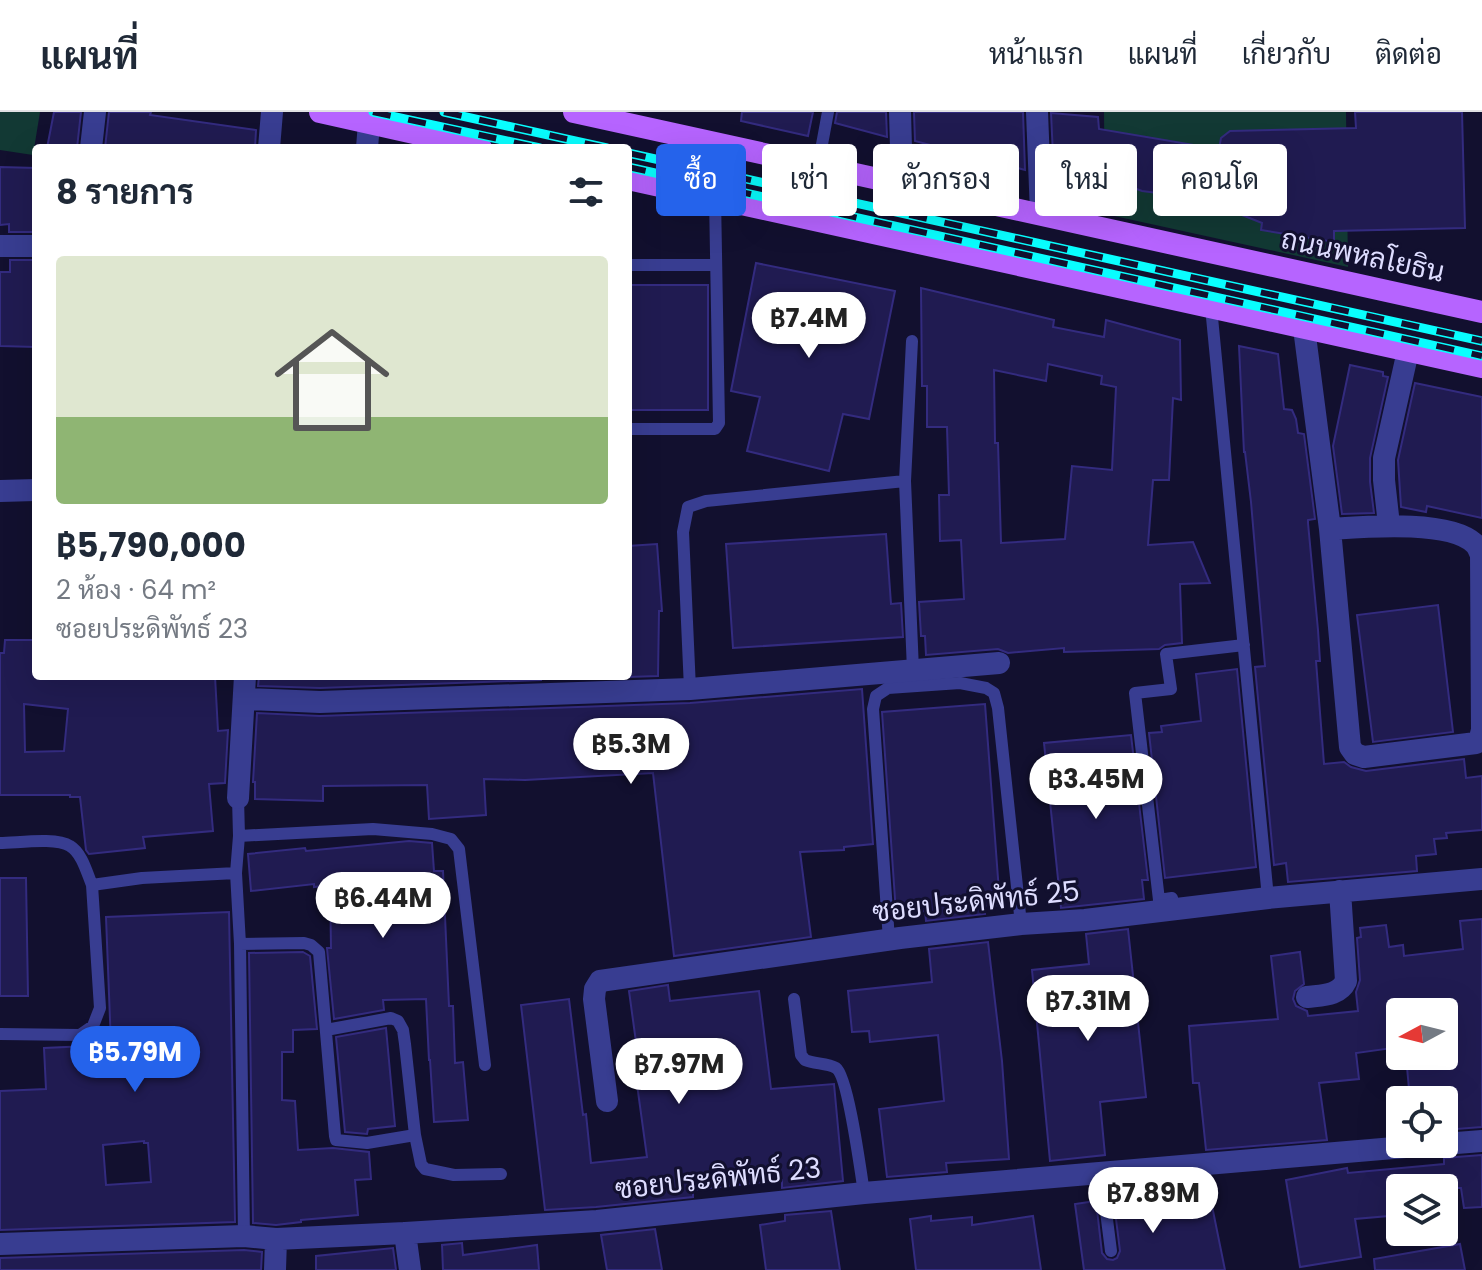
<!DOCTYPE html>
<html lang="th">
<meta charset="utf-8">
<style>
:root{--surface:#fff;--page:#f2f2f3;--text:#1f2937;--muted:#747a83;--line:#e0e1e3;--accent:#2563eb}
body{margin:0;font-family:Poppins,Sarabun,sans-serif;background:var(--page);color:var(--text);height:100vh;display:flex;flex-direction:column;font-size:30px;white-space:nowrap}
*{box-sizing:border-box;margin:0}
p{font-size:26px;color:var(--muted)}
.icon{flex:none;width:44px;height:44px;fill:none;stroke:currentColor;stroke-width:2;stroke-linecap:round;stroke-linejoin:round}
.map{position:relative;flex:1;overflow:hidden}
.drawer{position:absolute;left:32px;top:32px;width:600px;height:536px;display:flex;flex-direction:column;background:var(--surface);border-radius:8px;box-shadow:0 8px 32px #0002}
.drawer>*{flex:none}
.guide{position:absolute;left:656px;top:32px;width:706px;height:72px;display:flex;gap:16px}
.needle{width:52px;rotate:263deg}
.fabs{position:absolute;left:1386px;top:886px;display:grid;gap:16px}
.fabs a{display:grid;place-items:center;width:72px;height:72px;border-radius:8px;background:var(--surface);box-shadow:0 8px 32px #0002;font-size:40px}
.price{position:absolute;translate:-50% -68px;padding:0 18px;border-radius:28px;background:#fff;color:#222;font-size:26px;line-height:52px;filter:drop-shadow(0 2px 4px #0008)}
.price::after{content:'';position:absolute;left:50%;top:48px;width:24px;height:18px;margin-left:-12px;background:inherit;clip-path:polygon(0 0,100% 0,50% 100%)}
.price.selected{background:var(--accent);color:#fff}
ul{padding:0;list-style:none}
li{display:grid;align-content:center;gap:16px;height:424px;padding:0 24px}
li+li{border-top:2px solid var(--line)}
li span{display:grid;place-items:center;height:248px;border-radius:8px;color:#555}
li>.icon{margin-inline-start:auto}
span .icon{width:144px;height:144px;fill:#fffc;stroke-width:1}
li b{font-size:34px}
h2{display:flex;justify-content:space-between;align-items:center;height:96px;padding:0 24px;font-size:34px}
.tag{padding:0 28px;border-radius:8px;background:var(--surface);box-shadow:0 8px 32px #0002;font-size:28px;line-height:72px}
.tag.selected{background:var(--accent);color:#fff}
header{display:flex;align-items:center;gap:48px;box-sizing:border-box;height:112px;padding:0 40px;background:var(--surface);border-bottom:2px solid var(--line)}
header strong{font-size:38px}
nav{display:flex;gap:44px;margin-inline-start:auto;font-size:28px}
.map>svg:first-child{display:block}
.green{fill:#123934}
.building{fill:#201b51;stroke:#332b7f;stroke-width:2;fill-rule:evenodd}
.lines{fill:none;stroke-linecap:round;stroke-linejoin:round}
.service{stroke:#383d91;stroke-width:12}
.minor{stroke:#383d91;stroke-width:22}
.primary{stroke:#b664ff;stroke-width:22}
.rail-casing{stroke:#09feff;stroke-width:9}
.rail{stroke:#12102f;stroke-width:6;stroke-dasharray:18;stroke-linecap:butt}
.labels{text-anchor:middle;stroke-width:6;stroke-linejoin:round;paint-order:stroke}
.street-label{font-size:28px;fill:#deddff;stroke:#12102f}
</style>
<header>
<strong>แผนที่</strong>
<nav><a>หน้าแรก</a><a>แผนที่</a><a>เกี่ยวกับ</a><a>ติดต่อ</a></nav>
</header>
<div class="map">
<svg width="1482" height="1158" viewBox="0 0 1482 1158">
<rect width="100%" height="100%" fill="#12102f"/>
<!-- green -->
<path class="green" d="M0 0H40L33 43 0 38Z
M1104 0H1346L1348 155 1105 102Z"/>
<!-- building -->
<path class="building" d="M54 0H81L77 36H47Z
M109 0H151L150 3 256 18 255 36H105Z
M742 0H813L808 24 741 9Z
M837 0H886L887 25 835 11Z
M914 0H1023L1025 58 915 29Z
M1355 0H1462L1465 116 1334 119V130L1261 118 1262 111 1242 103 1226 94 1204 35 1219 37 1221 26 1230 19 1356 16Z
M1051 1 1098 5 1099 17 1194 33 1180 84 1142 79 1099 63V72L1054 64Z
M0 55 36 56V120H9V112L0 113Z
M10 148H36V235L0 234V160H10Z
M756 151 895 179 869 307 843 302 829 359 747 339 760 285 731 279Z
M628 173H708V298H628Z
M921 176 1054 208 1053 215 1104 225 1106 208 1180 228 1181 288 1173 286 1169 368H1153L1148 433 1193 430 1210 471 1180 472 1182 531 1165 533 1159 537 1064 540V536L1008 541 998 537 926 543 925 524H921L919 490 964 487 961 428 940 429 939 383H949L947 315H927V274H922ZM1048 252 1102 264 1101 272 1116 275 1112 358 1072 354 1065 427 1001 431 998 331H995L994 258 1046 269Z
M1239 234 1278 242 1284 297 1292 298 1296 307 1298 321 1304 322 1315 407 1308 408V411L1318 518 1320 549H1316L1324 652 1344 650 1351 655 1366 659 1464 647 1466 666 1482 664V718L1446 721 1447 726 1434 727 1436 742 1416 744 1417 759 1288 770 1286 751 1274 753 1255 555 1265 554 1251 390 1245 340H1244Z
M1350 253 1383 260V264L1388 265 1370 346V370L1374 401 1342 402 1333 334Z
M1415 271 1482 285V406L1427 394 1426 400 1401 395 1398 348Z
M886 422 891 492 901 491 903 525 733 536 726 432Z
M657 432 662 499H659L658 564 628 565V434Z
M1438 493 1453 620 1373 630 1357 503Z
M5 528H36V564H215L218 619 228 618 225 671 209 672 213 719 143 725 145 736 89 742 86 738 80 685H70V683H0V541H4ZM24 592 68 597 64 639 25 640Z
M1237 557 1256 755 1165 766 1149 621 1162 620 1161 614 1201 609 1196 562Z
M259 564H541V568L320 576 258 574Z
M862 577 873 732 844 735V738L800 740 811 825 674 844 653 661 525 668 484 667 486 703 429 707 427 673 323 674V689L255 687V670H253L257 601 320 604 690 591Z
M985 592 1000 793 984 794 985 802 926 809 925 799 896 801 882 600Z
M1131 623 1148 768H1142L1144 787 1061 796 1044 631Z
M409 729 432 731 434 759H443L449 894H453L455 951 463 950 468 1008 434 1010 430 948H429L426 887 383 888 384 898 334 907 327 836H331L330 773 314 775V772L251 779 248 742 305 736 306 739Z
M0 766H26L28 884H0Z
M229 800 235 1110 0 1118V979L46 977 44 936 111 933 106 805ZM144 1029V1031H148L151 1070 106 1073 103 1033Z
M1482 807V1015L1444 1018V988H1410L1406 944H1444V900H1400V935L1356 941 1359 967 1319 971 1327 1028 1206 1038 1199 971H1193L1189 914 1278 907 1271 844 1300 840 1304 872 1295 879 1293 887 1296 894 1307 899 1308 904 1358 899 1356 880 1360 868 1357 826 1361 825 1360 816 1386 813 1389 835 1403 833 1404 844 1463 837 1460 809Z
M1128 817 1146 985 1100 990 1105 1043 1050 1049 1032 858 1089 852 1086 822Z
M988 830 1002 949 1009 1047 946 1051 947 1060 887 1065 879 997 944 989 938 923 870 930 869 919 852 920 848 879 932 870 929 837Z
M303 840 310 844 317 917 293 918V940H282V988L295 989 298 1038 333 1036 369 1040 371 1067 355 1068 358 1103 301 1108V1110L276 1113 253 1111 249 841Z
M668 873 670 889 759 879 771 977 834 972 843 1069 782 1076V1068L693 1078V1085L596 1095 545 1098 521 893 569 887 583 1003 586 1002 591 1051 647 1045 636 965H634L629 931 636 930 629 879Z
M386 916 395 1014 368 1017 367 1022 345 1020 336 925Z
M1482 1043V1095L1464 1096 1461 1076H1400V1103L1355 1107 1361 1145 1300 1155 1286 1068 1347 1056 1348 1061 1444 1052V1046Z
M1153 1078 1155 1096 1210 1084 1225 1158H1084L1075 1092 1096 1089 1102 1141 1107 1147 1113 1148 1117 1146 1120 1139 1113 1083Z
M831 1099 840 1158H766L760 1113 785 1109V1103Z
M931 1104V1109L972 1105V1113L1033 1104 1041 1158H916L910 1107Z
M655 1117 662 1158H607L601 1123Z
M462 1131 463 1143 537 1133 539 1158H443L442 1133Z
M1460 1132 1465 1158H1375L1374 1147Z
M393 1136 396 1158H316V1144Z
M244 1138 262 1140 261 1158H0V1146Z"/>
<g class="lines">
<!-- service -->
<path class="service" d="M818 54 828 0
M628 153H715
M1211 195 1268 786
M628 317H715L719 311 715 85
M905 369 913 558
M690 577 683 420 688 395 706 389 905 369 912 229
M238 686 239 724 236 761 240 832 244 1124
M239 724 373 717 432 722 451 727 459 737 485 953
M0 731C17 731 56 725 70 734 82 741 87 761 92 773
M1172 786 1159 788 1135 581 1171 577 1166 542 1244 533
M889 828 873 597 876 584 888 576 960 571 986 576 994 581 998 596 1021 812
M240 832 304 831 311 833 319 840 335 1024 336 1028 367 1031 415 1023 405 932 403 918 398 909 391 906 326 918
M794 887 801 943 805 948C814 952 827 951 836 956 848 964 861 1062 864 1081
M0 922 80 923 93 914 100 896 92 773 142 766 236 761
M415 1023 421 1052 425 1057 454 1063 501 1062
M1101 1060 1111 1139"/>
<!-- minor -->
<path class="minor" d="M900 0 902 72
M1037 0 1041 102
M91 36 95 0
M269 36 272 0
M367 36 369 11
M0 134H36
M1304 216 1330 417 1350 635 1355 642 1364 645 1476 631 1480 626 1482 618 1481 443C1479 439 1478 435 1475 432 1450 407 1362 415 1330 417
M0 379 36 378
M1389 413 1384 368V346L1408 239
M245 587 320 590 690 577 999 551
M238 686 245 564
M1307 885C1322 883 1339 884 1346 869L1340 779
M607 989 594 887 595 877 600 869 900 826 1021 812 1085 808 1268 786 1482 767
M1444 1032 1482 1029
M405 1121 410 1158
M0 1132 244 1124 276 1127 405 1121 597 1109 864 1081 1441 1032
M275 1158 276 1127"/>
<!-- primary -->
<path class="primary" d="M320 0 481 36
M574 0 1482 200
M628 67 1482 255"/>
<defs>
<path id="rail" d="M373 0 540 36
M444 0 607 36
M628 41 1482 229
M628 55 1482 244"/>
</defs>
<!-- rail casing -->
<use href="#rail" class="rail-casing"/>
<!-- rail -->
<use href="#rail" class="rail"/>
</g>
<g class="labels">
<!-- street labels -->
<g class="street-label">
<text transform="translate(1363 143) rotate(12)" y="10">ถนนพหลโยธิน</text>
<text transform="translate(976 789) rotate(-6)" y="10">ซอยประดิพัทธ์ 25</text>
<text transform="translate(718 1066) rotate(-6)" y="10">ซอยประดิพัทธ์ 23</text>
</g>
</g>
</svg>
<div class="fabs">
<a><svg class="needle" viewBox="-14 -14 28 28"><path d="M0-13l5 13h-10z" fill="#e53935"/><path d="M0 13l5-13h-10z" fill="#747a83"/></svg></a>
<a><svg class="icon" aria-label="locate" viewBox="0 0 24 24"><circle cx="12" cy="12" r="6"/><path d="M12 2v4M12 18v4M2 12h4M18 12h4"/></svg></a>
<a><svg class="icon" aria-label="layers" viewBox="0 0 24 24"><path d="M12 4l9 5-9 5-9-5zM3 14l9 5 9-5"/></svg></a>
</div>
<b class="price" style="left:809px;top:248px">฿7.4M</b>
<b class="price" style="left:631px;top:674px">฿5.3M</b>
<b class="price" style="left:1096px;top:709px">฿3.45M</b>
<b class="price" style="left:383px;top:828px">฿6.44M</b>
<b class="price" style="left:1088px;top:931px">฿7.31M</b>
<b class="price selected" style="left:135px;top:982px">฿5.79M</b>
<b class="price" style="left:679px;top:994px">฿7.97M</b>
<b class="price" style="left:1153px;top:1123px">฿7.89M</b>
<div class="guide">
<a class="tag selected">ซื้อ</a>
<a class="tag">เช่า</a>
<a class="tag">ตัวกรอง</a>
<a class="tag">ใหม่</a>
<a class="tag">คอนโด</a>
</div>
<section class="drawer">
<h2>8 รายการ<svg class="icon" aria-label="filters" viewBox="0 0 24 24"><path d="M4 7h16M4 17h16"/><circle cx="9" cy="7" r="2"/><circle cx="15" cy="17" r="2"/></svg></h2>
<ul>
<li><span style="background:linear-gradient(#dfe7d0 65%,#8fb573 0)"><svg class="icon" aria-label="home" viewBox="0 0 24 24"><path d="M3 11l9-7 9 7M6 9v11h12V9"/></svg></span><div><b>฿5,790,000</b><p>2 ห้อง · 64 m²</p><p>ซอยประดิพัทธ์ 23</p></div></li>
</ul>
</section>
</div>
